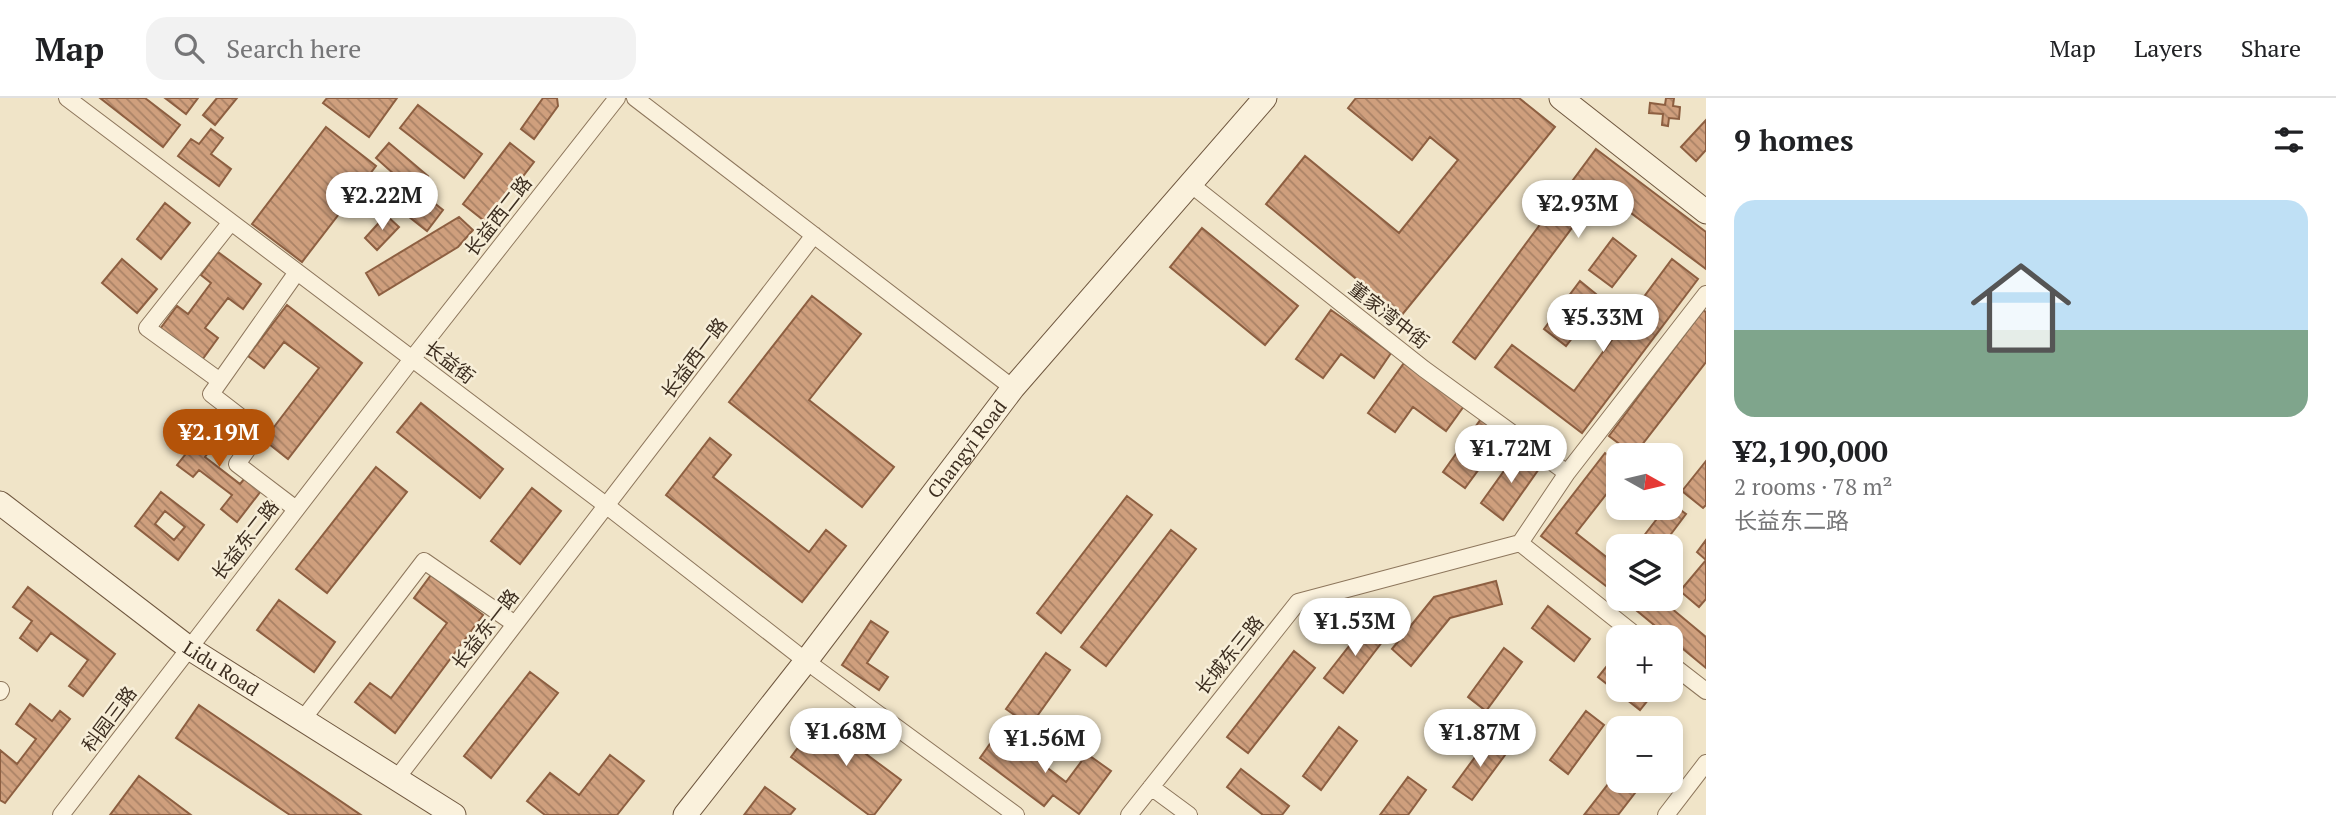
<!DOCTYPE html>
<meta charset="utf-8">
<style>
:root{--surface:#fff;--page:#f2f2f2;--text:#202124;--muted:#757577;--line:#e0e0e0;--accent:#b45309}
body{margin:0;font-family:"PT Serif","Noto Sans SC",serif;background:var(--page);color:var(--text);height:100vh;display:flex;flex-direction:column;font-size:26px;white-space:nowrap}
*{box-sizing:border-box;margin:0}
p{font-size:23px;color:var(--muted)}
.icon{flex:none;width:38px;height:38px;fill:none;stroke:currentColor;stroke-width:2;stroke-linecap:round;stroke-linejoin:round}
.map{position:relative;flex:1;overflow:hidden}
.panel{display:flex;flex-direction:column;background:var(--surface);width:630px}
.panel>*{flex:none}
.needle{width:46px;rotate:98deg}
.tools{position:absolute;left:1606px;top:345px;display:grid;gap:14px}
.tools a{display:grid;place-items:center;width:77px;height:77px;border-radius:14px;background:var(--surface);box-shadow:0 4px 10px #0003;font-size:35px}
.price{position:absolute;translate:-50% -60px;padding:0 16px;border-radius:24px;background:#fff;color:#222;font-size:23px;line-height:46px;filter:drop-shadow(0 2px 4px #0008)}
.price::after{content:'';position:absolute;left:50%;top:42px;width:21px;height:16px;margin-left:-10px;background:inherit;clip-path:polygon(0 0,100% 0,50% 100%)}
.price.selected{background:var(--accent);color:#fff}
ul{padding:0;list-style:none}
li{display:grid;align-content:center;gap:14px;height:371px;padding:0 28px}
li span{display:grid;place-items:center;height:217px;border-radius:21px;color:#555}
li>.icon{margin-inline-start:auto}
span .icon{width:126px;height:126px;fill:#fffc;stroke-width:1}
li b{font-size:30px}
h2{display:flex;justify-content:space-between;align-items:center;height:84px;padding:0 28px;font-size:30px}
header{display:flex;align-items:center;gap:42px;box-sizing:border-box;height:98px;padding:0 35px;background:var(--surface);border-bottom:2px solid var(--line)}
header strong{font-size:33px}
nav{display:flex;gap:38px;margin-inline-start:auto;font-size:24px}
.search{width:490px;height:63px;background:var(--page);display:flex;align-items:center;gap:18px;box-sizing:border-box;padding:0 24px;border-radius:21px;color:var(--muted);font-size:26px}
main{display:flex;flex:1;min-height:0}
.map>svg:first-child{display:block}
.building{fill:url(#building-back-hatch);stroke:#8d5f41;stroke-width:2;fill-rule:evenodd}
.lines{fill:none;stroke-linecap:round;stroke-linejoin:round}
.street-casing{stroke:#8d765c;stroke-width:18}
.secondary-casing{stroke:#6f573f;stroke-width:25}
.street{stroke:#faf1dc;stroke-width:16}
.secondary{stroke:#faf1dc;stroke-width:23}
.labels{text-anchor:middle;stroke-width:5;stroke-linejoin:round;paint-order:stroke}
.street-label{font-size:19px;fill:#3d2e20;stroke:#f7eed8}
</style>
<header>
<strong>Map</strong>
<div class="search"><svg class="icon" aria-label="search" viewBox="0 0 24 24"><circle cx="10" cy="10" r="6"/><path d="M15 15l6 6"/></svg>Search here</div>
<nav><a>Map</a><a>Layers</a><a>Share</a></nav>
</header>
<main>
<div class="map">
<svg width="1706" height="717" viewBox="0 0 1706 717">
<defs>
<pattern id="building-back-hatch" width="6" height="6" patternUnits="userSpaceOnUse" patternTransform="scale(1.75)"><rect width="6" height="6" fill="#cf9f7d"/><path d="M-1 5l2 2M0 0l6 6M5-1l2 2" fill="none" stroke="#a98266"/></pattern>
</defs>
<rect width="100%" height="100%" fill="#f0e4c8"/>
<!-- building -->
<path class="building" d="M100 0H145L180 27 163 49Z
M165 0H198L186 16Z
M217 0H237L215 27 203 17Z
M327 0H397L369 39 323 5Z
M543 0H557L558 8 534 41 521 31Z
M1356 0H1519L1555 29 1401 218 1266 106 1305 58 1399 135 1458 62 1430 39 1412 62 1348 10Z
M1666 0H1674L1673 8 1680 9 1679 21 1669 20 1668 28 1662 27 1663 16 1649 15 1650 5 1665 7Z
M418 7 482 56 464 80 400 30Z
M1706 22V52L1696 63 1681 49Z
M326 29 376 68 302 164 252 126Z
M211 31 223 40 211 56 231 71 219 88 178 58 191 41 199 46Z
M389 45 428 78 414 94 376 60Z
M510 45 534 64 487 125 463 106Z
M1596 51 1706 134V171L1600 92 1475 261 1453 244Z
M401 89 414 100 419 93 443 112 427 133 389 103Z
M165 105 190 125 161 161 137 141Z
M386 117 399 129 377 152 365 140Z
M459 119 473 132 458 149 379 197 366 175Z
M1202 130 1298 208 1265 247 1170 169Z
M1613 140 1636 158 1612 189 1589 172Z
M218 154 261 186 243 211 228 200 205 230 218 240 202 262 160 231 177 208 188 216 211 185 201 177Z
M122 161 157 191 137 215 102 185Z
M1672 161 1698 181 1582 335 1495 269 1512 247 1574 293Z
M1580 183 1602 201 1566 248 1544 231Z
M812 198 861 236 809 302 894 369 862 409 729 304Z
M287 207 362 265 288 361 264 342 319 270 284 244 264 270 248 258Z
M1331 212 1391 255 1374 280 1341 256 1323 280 1296 261Z
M1703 212 1706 214V264L1634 357 1609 338Z
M1404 265 1464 308 1446 333 1413 309 1395 334 1368 315Z
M421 305 503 371 480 400 397 334Z
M220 313 233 323 205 359 240 386 245 380 261 393 237 424 221 411 232 397 199 372 193 379 177 367Z
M1481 321 1504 337 1465 390 1443 374Z
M710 340 731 357 713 379 809 454 826 432 846 448 802 504 666 397Z
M1519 352 1541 368 1503 422 1481 405Z
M1605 355 1619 365V380L1576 435 1619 469V498L1541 438Z
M1706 363V407L1703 410 1682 393Z
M376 369 407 394 327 495 296 471Z
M532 390 561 413 520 466 491 443Z
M161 394 204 427 178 462 135 428ZM165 413 185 429 174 442 155 426Z
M1127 398 1152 417 1061 535 1037 515Z
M1671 405 1686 416 1662 448H1636L1656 422 1640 410H1671Z
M1171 432 1196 451 1106 568 1081 549Z
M1706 442V462L1697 454Z
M1706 462V501L1699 509 1680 493Z
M431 477 483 517 395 635 355 604 370 585 391 600 447 525 414 500Z
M1496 483 1502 506 1450 520 1411 568 1392 551 1434 499Z
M28 489 115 556 83 598 69 588 88 562 51 535 37 553 20 540 32 523 13 509Z
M1645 500H1659L1706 539V570L1636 512Z
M279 502 335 544 314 574 257 532Z
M1548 508 1590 541 1574 563 1532 530Z
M871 523 888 534 867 565 888 579 879 592 842 567Z
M1368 524 1386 539 1343 595 1324 580Z
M1504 550 1522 564 1486 613 1468 599Z
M1294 553 1315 570 1248 655 1227 639Z
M1046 555 1070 572 1030 628 1006 611Z
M1615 558 1619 561V592H1656L1640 612 1598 579Z
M530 574 558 595 491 680 464 658Z
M30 606 52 623 60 613 70 621 5 705 0 702V652L17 666 36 641 16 626Z
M199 607 361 717H290L176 640Z
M1586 613 1604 627 1568 676 1550 662Z
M819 621 901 682 874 717H869L791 659Z
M1339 629 1357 643 1321 692 1303 678Z
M999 633 1066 684 1087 656 1111 673 1079 716 1053 697 1044 708 980 660Z
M1489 640 1508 653 1472 702 1453 689Z
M610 657 644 683 617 717H545L527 703 550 675 579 697Z
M1241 671 1289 708 1282 717H1263L1227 689Z
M1619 672V682H1645L1618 717H1584Z
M139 678 191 717H110Z
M1408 679 1426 692 1408 717H1380Z
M765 689 795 711 790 717H744Z"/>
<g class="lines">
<defs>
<path id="street" d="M67 0 607 408 806 563 1016 717
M635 0 1013 290
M1189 85 1424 271 1567 375
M220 283 147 230 231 124
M296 411 237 366 260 334 211 296 297 174
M1520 445 1567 375 1706 196
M1520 445 1638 539
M1671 566 1706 593
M0 594 1 592
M303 621 424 463 515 526
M397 680 814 137
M1151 689 1189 717
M61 717 412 261 617 0
M1129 717 1298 504 1520 445
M1666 717 1706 665"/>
<g id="secondary">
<path d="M1561 0 1706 114"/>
<path id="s1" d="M0 405 189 550 454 717"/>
<path id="s2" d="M685 717 806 563 1013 290 1265 0"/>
</g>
</defs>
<!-- street casing -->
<use href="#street" class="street-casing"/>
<!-- secondary casing -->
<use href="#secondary" class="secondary-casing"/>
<!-- street -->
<use href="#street" class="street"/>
<!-- secondary -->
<use href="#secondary" class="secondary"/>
</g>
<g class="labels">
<!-- street labels -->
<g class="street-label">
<text transform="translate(498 118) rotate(-52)" y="7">长益西二路</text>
<text transform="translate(1389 217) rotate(38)" y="7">董家湾中街</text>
<text transform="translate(694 260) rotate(-53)" y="7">长益西一路</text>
<text transform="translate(450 264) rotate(37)" y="7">长益街</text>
<text dy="7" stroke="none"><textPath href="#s2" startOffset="462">Changyi Road</textPath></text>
<text transform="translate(245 442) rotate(-52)" y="7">长益东二路</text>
<text transform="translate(485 531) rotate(-52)" y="7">长益东一路</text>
<text transform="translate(1229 557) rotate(-51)" y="7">长城东三路</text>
<text dy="7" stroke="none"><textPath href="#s1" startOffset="276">Lidu Road</textPath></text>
<text transform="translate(109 621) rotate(-53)" y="7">科园三路</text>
</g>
</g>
</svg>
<div class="tools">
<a><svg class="needle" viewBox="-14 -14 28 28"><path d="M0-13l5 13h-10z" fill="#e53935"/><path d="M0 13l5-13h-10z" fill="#757577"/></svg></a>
<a><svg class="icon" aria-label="layers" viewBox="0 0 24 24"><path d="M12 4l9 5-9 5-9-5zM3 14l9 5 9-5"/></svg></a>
<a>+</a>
<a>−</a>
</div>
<b class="price" style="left:382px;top:134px">¥2.22M</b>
<b class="price" style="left:1578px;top:142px">¥2.93M</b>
<b class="price" style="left:1603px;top:256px">¥5.33M</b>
<b class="price selected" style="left:219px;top:371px">¥2.19M</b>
<b class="price" style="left:1511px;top:387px">¥1.72M</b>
<b class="price" style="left:1355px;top:560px">¥1.53M</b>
<b class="price" style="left:846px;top:670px">¥1.68M</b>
<b class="price" style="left:1480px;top:671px">¥1.87M</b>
<b class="price" style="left:1045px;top:677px">¥1.56M</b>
</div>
<section class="panel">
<h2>9 homes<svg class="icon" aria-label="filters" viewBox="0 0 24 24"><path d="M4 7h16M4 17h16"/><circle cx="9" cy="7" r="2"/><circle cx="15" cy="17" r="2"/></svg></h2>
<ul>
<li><span style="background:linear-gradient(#bfe0f5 60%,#7fa58c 0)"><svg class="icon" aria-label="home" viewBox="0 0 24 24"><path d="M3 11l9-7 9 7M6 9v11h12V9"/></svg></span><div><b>¥2,190,000</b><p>2 rooms · 78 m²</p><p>长益东二路</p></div></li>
</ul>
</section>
</main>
